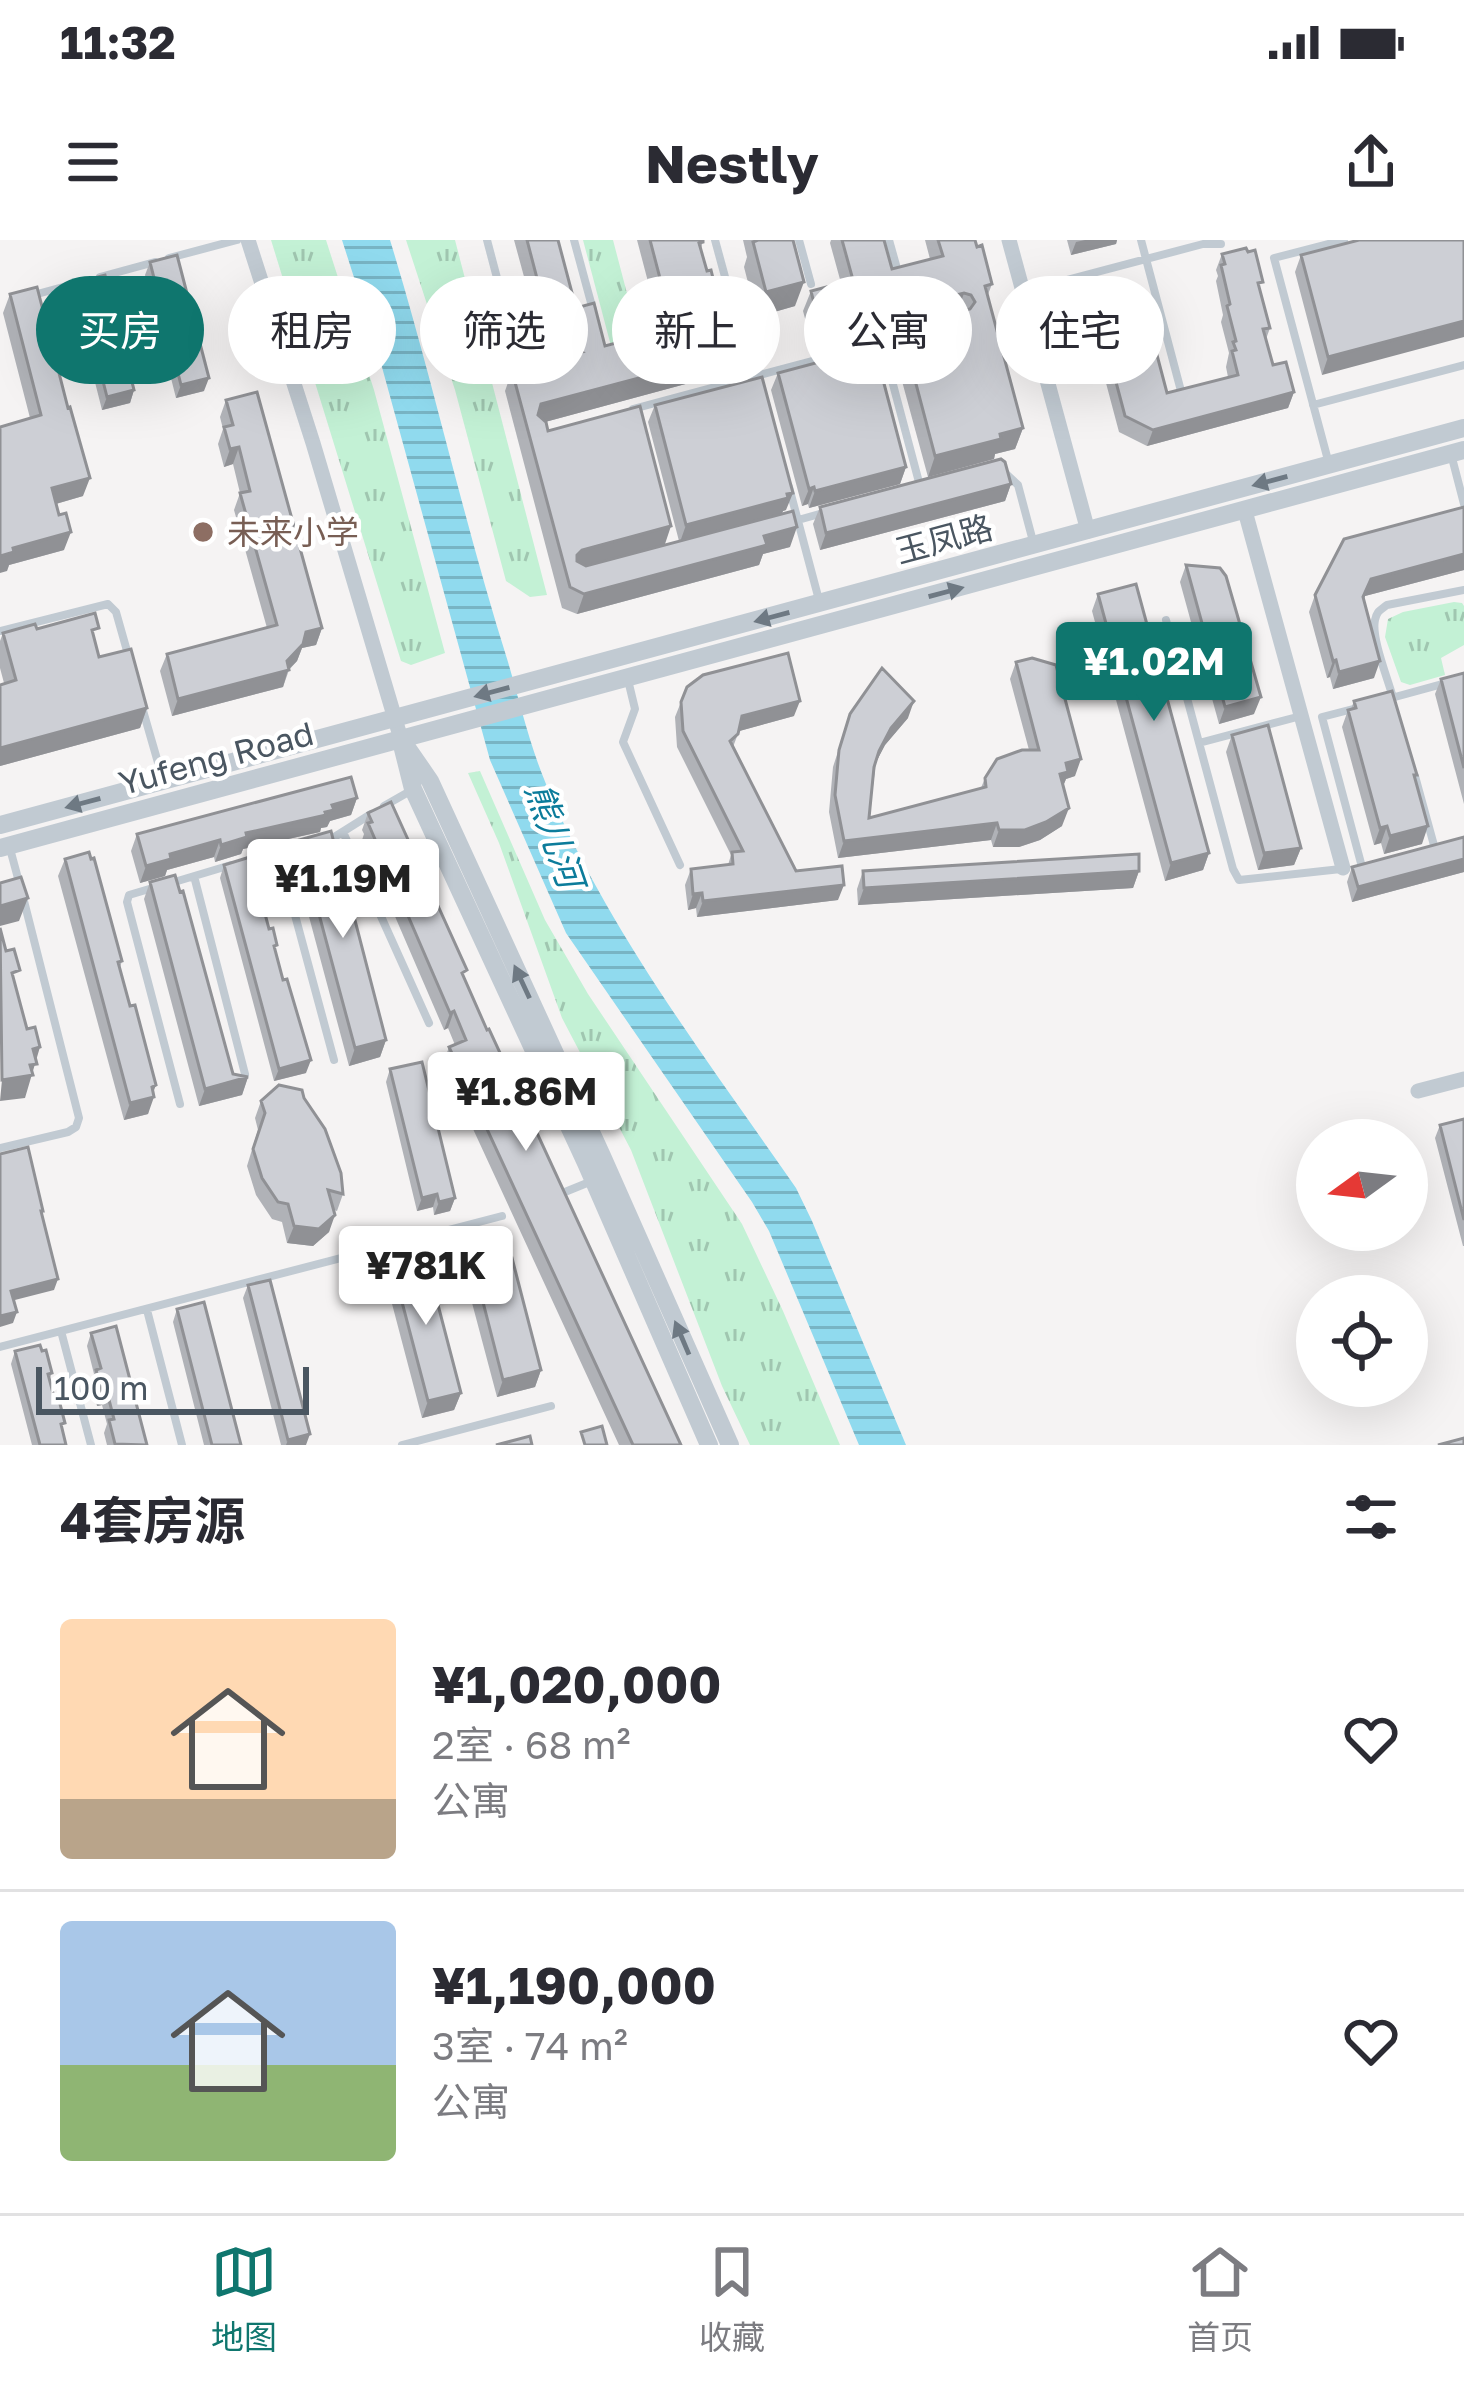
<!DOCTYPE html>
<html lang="zh">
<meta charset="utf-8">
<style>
:root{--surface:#fff;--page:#f2f2f3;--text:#2b2b33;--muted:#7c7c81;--line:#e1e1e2;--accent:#0f766e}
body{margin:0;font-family:"Golos Text","Noto Sans SC",sans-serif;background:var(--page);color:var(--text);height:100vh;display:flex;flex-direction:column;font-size:45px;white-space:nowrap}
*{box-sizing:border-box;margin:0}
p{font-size:39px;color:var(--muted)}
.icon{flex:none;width:66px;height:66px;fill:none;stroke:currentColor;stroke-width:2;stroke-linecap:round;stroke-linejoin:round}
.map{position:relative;height:1205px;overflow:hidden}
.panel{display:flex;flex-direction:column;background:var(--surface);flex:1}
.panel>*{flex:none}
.banner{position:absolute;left:36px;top:36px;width:1392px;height:108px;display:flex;gap:24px}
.needle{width:78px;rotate:255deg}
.buttons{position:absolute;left:1296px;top:879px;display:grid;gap:24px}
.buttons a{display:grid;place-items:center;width:132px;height:132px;border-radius:50%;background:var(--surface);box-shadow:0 12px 48px #0002;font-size:60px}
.scale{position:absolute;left:36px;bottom:30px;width:273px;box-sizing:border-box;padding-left:12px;border:6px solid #4a5661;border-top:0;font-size:33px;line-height:42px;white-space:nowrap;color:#4a5661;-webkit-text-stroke:9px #fff;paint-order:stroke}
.price{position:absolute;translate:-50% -102px;padding:0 27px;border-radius:12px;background:#fff;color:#222;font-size:39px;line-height:78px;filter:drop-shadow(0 3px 6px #0008)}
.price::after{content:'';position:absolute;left:50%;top:72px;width:36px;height:27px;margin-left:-18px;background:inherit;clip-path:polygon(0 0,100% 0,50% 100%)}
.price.current{background:var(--accent);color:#fff}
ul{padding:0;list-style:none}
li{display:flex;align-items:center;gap:36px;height:300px;padding:0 60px}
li+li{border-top:3px solid var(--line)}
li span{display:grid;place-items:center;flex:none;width:336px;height:240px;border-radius:12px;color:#555}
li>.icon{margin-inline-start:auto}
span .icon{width:144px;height:144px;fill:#fffc;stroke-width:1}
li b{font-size:51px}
h2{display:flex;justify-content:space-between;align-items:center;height:144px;padding:0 60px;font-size:51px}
.tag{padding:0 42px;border-radius:54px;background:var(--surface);box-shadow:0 12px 48px #0002;font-size:42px;line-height:108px}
.tag.current{background:var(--accent);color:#fff}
.status{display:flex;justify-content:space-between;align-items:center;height:84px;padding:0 60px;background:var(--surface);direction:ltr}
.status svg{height:33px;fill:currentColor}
header{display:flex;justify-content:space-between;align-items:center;height:156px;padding:0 60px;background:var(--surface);font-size:54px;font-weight:700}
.tabs{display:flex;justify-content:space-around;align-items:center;height:168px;border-top:3px solid var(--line);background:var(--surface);font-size:33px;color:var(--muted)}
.tabs a{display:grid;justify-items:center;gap:6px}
.tabs .current{color:var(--accent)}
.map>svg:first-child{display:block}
.grass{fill:url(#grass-tufts)}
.water{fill:url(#water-rules)}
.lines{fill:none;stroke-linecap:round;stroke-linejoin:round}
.service{stroke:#c1cad2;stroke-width:8}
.minor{stroke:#c1cad2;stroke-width:15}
.tertiary{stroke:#c1cad2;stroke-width:18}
.wall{fill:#b0b2b7}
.shaded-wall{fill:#909195}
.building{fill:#cdcfd5;stroke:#909195;stroke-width:3}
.oneway{fill:#6e7983}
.education-dot{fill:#8d6e63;stroke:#fff;stroke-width:4.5}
.labels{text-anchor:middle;stroke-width:9;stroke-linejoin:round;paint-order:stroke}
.education-label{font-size:33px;fill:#785e54;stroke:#fff;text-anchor:start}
.street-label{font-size:33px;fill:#4a5661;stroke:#fff}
.water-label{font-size:36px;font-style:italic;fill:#0c7c9b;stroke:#fff}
</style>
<div class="status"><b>11:32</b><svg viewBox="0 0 49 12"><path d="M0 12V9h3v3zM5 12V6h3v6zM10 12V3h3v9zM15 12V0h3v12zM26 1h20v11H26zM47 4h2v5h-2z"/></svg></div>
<header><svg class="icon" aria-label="menu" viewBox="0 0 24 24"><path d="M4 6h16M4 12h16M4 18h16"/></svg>Nestly<svg class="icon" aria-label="share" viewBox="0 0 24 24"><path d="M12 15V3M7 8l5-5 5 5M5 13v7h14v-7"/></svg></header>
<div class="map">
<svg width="1464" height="1205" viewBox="0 0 1464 1205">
<defs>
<pattern id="grass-tufts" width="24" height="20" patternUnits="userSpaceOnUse" patternTransform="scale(3)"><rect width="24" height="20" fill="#c3f1d5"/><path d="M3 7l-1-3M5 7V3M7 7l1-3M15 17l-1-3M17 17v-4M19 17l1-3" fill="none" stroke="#a0c6b0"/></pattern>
<pattern id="water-rules" width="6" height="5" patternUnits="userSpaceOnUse" patternTransform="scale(3)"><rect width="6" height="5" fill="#90daee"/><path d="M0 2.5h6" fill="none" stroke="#78b4c4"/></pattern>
</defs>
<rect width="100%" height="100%" fill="#f5f3f3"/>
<!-- grass -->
<path class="grass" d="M271 0H326L374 150 445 413 411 425 401 421Z
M406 0H455L547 355 530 357 506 341 455 150Z
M583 0H613L639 99 611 106Z
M1454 362 1462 363 1464 366V405L1441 418 1445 435 1410 445 1401 442 1385 397 1388 379 1403 372Z
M480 531 545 680 588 754 742 984 783 1071 840 1205H750L722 1146 631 910 562 778 499 603 468 533Z"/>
<!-- water -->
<path class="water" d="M342 0H390C433 140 464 283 508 422 520 463 530 506 546 544 608 691 706 818 796 948L812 981 906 1205H859L769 991 752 962 566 693 490 520 377 109Z"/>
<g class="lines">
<!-- service -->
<path class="service" d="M487 0 516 110
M574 0 593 70
M715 0 734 70
M799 0 811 44
M889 0 896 25
M1141 0 1181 151
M169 18 237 0
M100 37 155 22
M1025 51 1203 4H1221
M30 56 85 41
M882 103 920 246
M865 107 903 97
M1313 165 1464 125
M633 169 827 117
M1451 214 1464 264
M1329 224 1274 18 1344 0
M1004 232 1018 245 1034 305
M789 247 819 360
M791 282 823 273
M1166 380 1233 629 1239 640 1341 629
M0 391 108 364 116 372 129 418
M628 440 635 469 623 502 680 625
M1393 458C1388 439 1371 398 1375 380 1377 371 1379 371 1387 365L1464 350
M1384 460 1464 438
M142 467 163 540
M1353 469 1322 477 1362 627
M1199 503 1301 476
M1415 536 1435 609
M384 566 412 550
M343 592 429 783
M327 599 336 596 371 574
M9 605 19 642
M278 612 334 820
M246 621 306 604
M194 636 245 834
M171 643 231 625
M156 647 129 655 127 662 180 864
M0 908 68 892 76 887 79 878 23 657
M560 954 592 941
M147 1070 182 1205
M61 1091 91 1205
M0 1107 502 976
M402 1205 551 1166"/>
<!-- minor -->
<path class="minor" d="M248 0 313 203 401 499
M1009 0 1088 291
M1245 271 1343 628
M1418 851 1464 839"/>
<!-- tertiary -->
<path class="tertiary" d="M401 499 430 541 602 916 730 1205
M403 509 413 549 586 923 709 1205
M0 585 1464 188
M0 608 1464 210"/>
</g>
<!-- wall -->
<path class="wall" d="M514 0H558L576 68 605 106 661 91 637 0H703L701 9 722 75 754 66 744 27 747 17 743 0H793L795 66 767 74 775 102 767 122 545 182 548 191 664 305 679 301 648 182 655 165 786 270 783 271 782 274 790 307 763 314 759 325 577 374 562 368 505 151 512 131 553 120 541 112 536 114 530 91 535 77Z
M831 0H884L892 29 930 19 925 0H975L992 44 987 57 1023 188 1015 209 995 214 994 219 928 237 893 108 901 87 814 112 803 71 811 51 841 43 830 3Z
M1067 0H1117L1116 4 1071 15Z
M1464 0 1322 135 1295 32 1301 15Z
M1222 14 1260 50 1270 88 1266 99 1273 125 1294 152 1288 168 1147 206 1119 192 1085 64 1091 48 1117 53 1167 153 1228 137 1226 127 1229 113 1221 82 1223 75 1216 41 1218 36 1216 30Z
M150 22 204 151 176 158 145 35Z
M78 42 134 150 130 163 102 170 73 55Z
M10 54 83 256 56 264 64 310 9 325 7 331 30 178 3 73Z
M824 111 906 227 900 244 809 268 808 264 802 266 771 150 778 133 821 121Z
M226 160 322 388 316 405 302 408 297 421 289 430 283 447 172 476 160 431 167 414 267 388 234 270 240 253 233 224 224 227 218 204 223 189 220 177Z
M1011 244 1005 261 820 310 813 284 820 267Z
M1464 267V330L1365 356 1364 359 1374 438 1333 449 1330 437 1327 438 1309 372 1315 355Z
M1186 325 1254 474 1219 484 1180 342Z
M1098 354 1209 613 1203 630 1165 641 1092 371Z
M37 389 94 399 99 417 147 468 140 488 0 526V445L4 443 0 428V401L3 393Z
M1016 422 1075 536 1066 539 1063 546 1062 586 1040 600 1019 607H993L991 600 838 618 829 572 833 527 850 474 908 478 885 505 876 522 869 578 981 548 985 538 1029 510 1010 439Z
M1464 433V564L1435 454 1441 439Z
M1354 461 1417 535 1415 539 1422 604 1384 614 1381 603 1374 605 1342 487 1348 470 1351 469Z
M681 462 794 476 739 491 733 507 796 631 838 660 697 677 696 668 688 670 685 645 691 629 728 625 731 615 677 507 675 477Z
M1232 495 1301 608 1294 625 1258 630 1226 512Z
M357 558 351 575 330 581 327 587 321 588 320 592 243 609 241 614 215 622 214 617 167 630 165 636 140 643 131 611 137 594Z
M368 573 464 738 681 1205H619L443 824 449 807 455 805 448 788 444 790 362 600 364 594 362 590Z
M1464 597V632L1352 662 1347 642 1352 627Z
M299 600 337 615 334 624 386 800 380 817 349 826 293 617Z
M65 619 122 721 120 727 153 852 148 874 124 880 58 636Z
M224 625 262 661 306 833 274 841 220 638Z
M863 631H1139L1133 648 858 665 857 649Z
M150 642 180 652 233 834 248 837 242 855 199 866 144 659Z
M390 829 455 958 450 971 434 975 433 967 417 971 386 842Z
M304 858 343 954 337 971 334 970 329 992 313 1006 287 1003 282 982 272 979 256 955 247 926 258 890 255 878 261 861Z
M1464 879V1006H1463L1435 898 1440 885Z
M392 1024 461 1153 454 1170 422 1178 386 1041Z
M474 1027 541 1130 535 1147 497 1157 467 1044Z
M248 1045 306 1205H281L243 1058Z
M177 1069 241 1205H204L173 1082Z
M91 1093 147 1205H107L104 1193 107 1184 102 1165 97 1166 91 1143 94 1134 87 1106Z
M15 1111 52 1133 49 1140 66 1205H32L11 1124Z"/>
<!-- shaded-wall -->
<path class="shaded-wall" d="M1085 0H1117L1116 4 1071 15 1076 2Z
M804 42 795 66 757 77 766 52Z
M964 53 957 74 888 90 814 112 821 91 896 70Z
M1464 81V97L1322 135 1328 117Z
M548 92 541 112 536 114 543 93Z
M775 102 767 122 534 185 541 164Z
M209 138 204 151 176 158 181 145Z
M134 150 130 163 102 170 107 157Z
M1294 152 1288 168 1147 206 1153 190Z
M1023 188 1015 209 995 214 994 219 928 237 935 216Z
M239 207 233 224 224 227 230 209Z
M906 227 900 244 809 268 815 251Z
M90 238 83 256 45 267 52 248Z
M1011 244 1005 261 820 310 826 293Z
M814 247 808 264 802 266 809 249Z
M793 253 786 270 783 271 781 275 680 302 686 285Z
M671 286 664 307 575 330 577 315 582 310Z
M797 287 790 307 763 314 759 325 577 374 584 354Z
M71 292 64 310 9 325 7 331 0 333V316L13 308Z
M1464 314V330L1365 356 1357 374 1371 339Z
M322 388 316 405 302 408 297 421 288 430 283 447 172 476 178 459 287 421 306 392Z
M1336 420 1330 437 1327 438 1333 421Z
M1380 421 1374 438 1333 449 1339 432Z
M1261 457 1254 474 1219 484 1225 467Z
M800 461 794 476 736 492 742 476Z
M914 461 908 478 885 505 873 528 891 488Z
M147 468 140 488 0 526V508Z
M1081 519 1075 536 1066 539 1062 549 1054 551 1066 523Z
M357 558 351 575 330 581 327 587 321 588 320 592 243 609 241 614 215 622 221 605 246 593Z
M1069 568 1062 586 1040 600 1019 607H993L999 590Z
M997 583 991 600 838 618 844 601Z
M1387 586 1381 603 1374 605 1380 588Z
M1428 586 1422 604 1384 614 1390 596Z
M220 600 214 617 167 630 165 636 140 643 146 626 170 614Z
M1301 608 1294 625 1258 630 1264 613Z
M1209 613 1203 630 1165 641 1171 623Z
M1464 619V632L1352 662 1358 647Z
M1139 631 1133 648 858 665 864 648Z
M844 645 838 660 697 677 703 661Z
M702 653 696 668 688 670 693 654Z
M28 658 19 681 0 686V666Z
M454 771 448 788 444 790 450 773Z
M386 800 380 817 349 826 355 808Z
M40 807 25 858 0 861 2 840 33 809Z
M311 820 306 833 274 841 279 829Z
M248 837 242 855 199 866 205 849Z
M156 845 151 858 154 857 148 874 124 880 130 863Z
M437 954 433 967 417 971 422 958Z
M455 958 450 971 434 975 439 962Z
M335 975 329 992 313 1006 287 1003 294 986Z
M58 1039 54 1050 7 1062 11 1051Z
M17 1072 13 1083 0 1087V1076Z
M541 1130 535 1147 497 1157 503 1140Z
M107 1152 102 1165 97 1166 102 1153Z
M461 1153 454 1170 422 1178 428 1161Z
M310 1194 306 1205H286L288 1200Z"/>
<!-- building -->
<path class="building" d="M527 0H558L576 68 594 63 605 106 673 88 650 0H703V2L699 3 707 31 711 30 722 75 764 64 775 102 541 164 538 175 546 182 548 191 640 166 671 286 582 310 577 315V321L586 326 793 271 797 287 764 296 767 305 584 354 570 347 512 131 582 112 548 92 543 93 537 71 545 69Z
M758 0H793L804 42 766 52 753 2Z
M842 0H884L892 29 943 16 938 0H975L977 7 982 5 992 44 985 46 1023 188 1000 194 1001 199 935 216 901 87 970 69 975 62 971 55 964 53 896 70 821 91 811 51 853 40Z
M1359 0H1464V81L1328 117 1301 15Z
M1246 8 1248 12 1255 10 1263 42 1258 43 1270 88 1263 89 1273 125 1286 122 1294 152 1153 190 1125 176 1091 48 1114 42 1117 53 1135 48 1138 59 1142 58 1167 153 1238 135 1232 111 1236 110 1233 102 1236 101 1227 66 1230 64 1221 25 1225 24 1222 14Z
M177 15 209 138 181 145 150 22Z
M105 35 134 150 107 157 78 42Z
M37 47 68 168 70 167 90 238 52 248 59 275 66 273 71 292 13 308 14 312 0 316V187L41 175 10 54Z
M872 98 906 227 815 251 814 247 809 249 778 133 827 120 824 111Z
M762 137 793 253 787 254 788 258 686 285 655 165Z
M257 152 322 388 306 392 303 404 287 421 289 430 178 459 167 414 277 385 240 253 250 251 239 207 230 209 224 187 233 185 226 160Z
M1001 219 1005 222 1011 244 826 293 820 267Z
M1464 267V314L1371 339 1363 357 1380 421 1339 432 1336 420 1333 421 1315 355 1344 299Z
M1186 325 1220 328 1226 336 1261 457 1225 467Z
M1136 344 1209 613 1171 623 1098 354Z
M95 373 99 388 92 390 99 417 131 409 147 468 0 508V445L16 440 3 393 35 384 37 389Z
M788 413 800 461 742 476 738 494 730 501 796 631 842 626 844 645 703 661 702 653 693 654 691 629 733 624 732 612 743 611 683 491 681 462 687 447 703 435Z
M1032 418 1056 425 1081 519 1066 523 1068 532 1060 534 1069 568 1046 582 1025 590H999L997 583 844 601 835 555 839 510 850 474 882 428 914 461 891 488 879 511 874 527 869 578 986 547 985 538 997 519 1022 510H1039L1016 422Z
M1464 433V528L1441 439Z
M1392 451 1417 535H1414L1428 586 1390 596 1387 586 1380 588 1348 470 1356 468 1354 461Z
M1268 485 1301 608 1264 613 1232 495Z
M351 537 357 558 332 565 334 570 325 572 326 575 246 593 247 597 221 605 220 600 170 614 171 619 146 626 137 594Z
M391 562 467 730 462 733 487 790 489 789 681 1205H633L449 807 466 800 454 771 450 773 368 583 372 582 368 573Z
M331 591 337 615 332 616 344 662 350 661 386 800 355 808 299 600Z
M1464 597V619L1358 647 1352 627Z
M89 612 91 619 94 618 122 721 118 722 130 766 135 765 156 845 152 847 154 857 130 863 65 619Z
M1139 614V631L864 648 863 631Z
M250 617 254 633 259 632 264 653 260 655 269 689 273 688 277 705 274 706 283 740 287 739 311 820 279 829 224 625Z
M175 635 180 652 183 651 233 834 248 837 205 849 150 642Z
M21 637 28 658 0 666V643Z
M0 688 6 711 14 709 20 730 12 733 27 789 35 787 40 807 33 809 37 824 30 825 33 835 2 840Z
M422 822 455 958 439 962 437 954 422 958 390 829Z
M279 845 302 850 304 858 325 889 341 933 343 954 328 950 335 975 319 989 294 986 288 964 278 962 262 938 253 909 265 873 261 861Z
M1464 879V980L1440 885Z
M28 907 43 971H41L58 1039 11 1051 17 1072 0 1076V914Z
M425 1015 461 1153 428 1161 392 1024Z
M512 1018 541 1130 503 1140 474 1027Z
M270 1040 310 1194 288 1200 248 1045Z
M204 1062 241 1205H212L177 1069Z
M116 1086 147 1205 115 1204 109 1180 114 1179 107 1152 102 1153 96 1130 101 1128 91 1093Z
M40 1105 42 1111 46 1110 52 1133 48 1134 55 1161 59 1160 65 1183 61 1184 66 1205H40L15 1111Z
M602 1186 607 1205H585L581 1192Z
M530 1196 532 1205H496Z
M1464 1198V1205H1438Z"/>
<!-- one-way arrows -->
<defs><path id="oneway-solid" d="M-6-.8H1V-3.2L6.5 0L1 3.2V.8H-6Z" transform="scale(3)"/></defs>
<g class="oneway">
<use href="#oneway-solid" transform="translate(1270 241) rotate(165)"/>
<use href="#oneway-solid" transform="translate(946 352) rotate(-15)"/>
<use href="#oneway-solid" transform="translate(772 377) rotate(165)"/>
<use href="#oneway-solid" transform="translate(492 452) rotate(165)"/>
<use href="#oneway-solid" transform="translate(83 563) rotate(165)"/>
<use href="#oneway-solid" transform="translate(522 742) rotate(-115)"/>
<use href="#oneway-solid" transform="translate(682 1098) rotate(-113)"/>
</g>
<!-- markers -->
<circle class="education-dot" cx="203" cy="292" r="12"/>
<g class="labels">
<!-- education labels -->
<g class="education-label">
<text x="227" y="304">未来小学</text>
</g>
<!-- street labels -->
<g class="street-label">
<text transform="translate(944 299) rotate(-15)" y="12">玉凤路</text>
<text transform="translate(216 518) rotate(-15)" y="12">Yufeng Road</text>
</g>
<!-- water labels -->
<g class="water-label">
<text transform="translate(555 595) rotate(71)" y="13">熊儿河</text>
</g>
</g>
</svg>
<div class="buttons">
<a><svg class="needle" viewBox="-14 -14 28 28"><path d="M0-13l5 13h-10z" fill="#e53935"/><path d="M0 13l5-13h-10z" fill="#7c7c81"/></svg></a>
<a><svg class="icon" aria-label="locate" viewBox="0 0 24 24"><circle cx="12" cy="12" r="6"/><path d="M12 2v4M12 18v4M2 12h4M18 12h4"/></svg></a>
</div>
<div class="scale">100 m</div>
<b class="price current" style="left:1154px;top:484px">¥1.02M</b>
<b class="price" style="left:343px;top:701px">¥1.19M</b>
<b class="price" style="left:526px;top:914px">¥1.86M</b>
<b class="price" style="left:426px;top:1088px">¥781K</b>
<div class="banner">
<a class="tag current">买房</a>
<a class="tag">租房</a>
<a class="tag">筛选</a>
<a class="tag">新上</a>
<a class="tag">公寓</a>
<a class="tag">住宅</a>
</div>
</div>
<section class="panel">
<h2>4套房源<svg class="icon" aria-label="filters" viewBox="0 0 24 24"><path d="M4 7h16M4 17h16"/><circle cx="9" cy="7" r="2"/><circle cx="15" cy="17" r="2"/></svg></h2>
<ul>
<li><span style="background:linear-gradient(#ffd9b3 75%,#b9a48a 0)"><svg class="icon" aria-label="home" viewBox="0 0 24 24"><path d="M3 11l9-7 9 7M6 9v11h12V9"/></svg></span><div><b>¥1,020,000</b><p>2室 · 68 m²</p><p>公寓</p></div><svg class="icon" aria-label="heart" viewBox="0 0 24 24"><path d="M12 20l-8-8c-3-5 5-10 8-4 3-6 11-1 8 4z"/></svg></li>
<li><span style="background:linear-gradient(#a9c7e8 60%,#8fb573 0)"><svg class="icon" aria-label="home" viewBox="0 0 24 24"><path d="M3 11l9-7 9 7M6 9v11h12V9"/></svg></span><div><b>¥1,190,000</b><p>3室 · 74 m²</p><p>公寓</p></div><svg class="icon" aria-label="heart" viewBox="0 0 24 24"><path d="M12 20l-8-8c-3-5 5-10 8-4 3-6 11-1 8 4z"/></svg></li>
</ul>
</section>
<nav class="tabs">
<a class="current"><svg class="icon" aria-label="map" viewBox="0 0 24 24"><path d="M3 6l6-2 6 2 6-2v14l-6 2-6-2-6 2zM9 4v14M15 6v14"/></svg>地图</a>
<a><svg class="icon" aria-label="saved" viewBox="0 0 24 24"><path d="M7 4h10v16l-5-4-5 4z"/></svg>收藏</a>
<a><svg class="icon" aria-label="home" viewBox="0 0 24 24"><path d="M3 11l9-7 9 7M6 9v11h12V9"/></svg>首页</a>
</nav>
